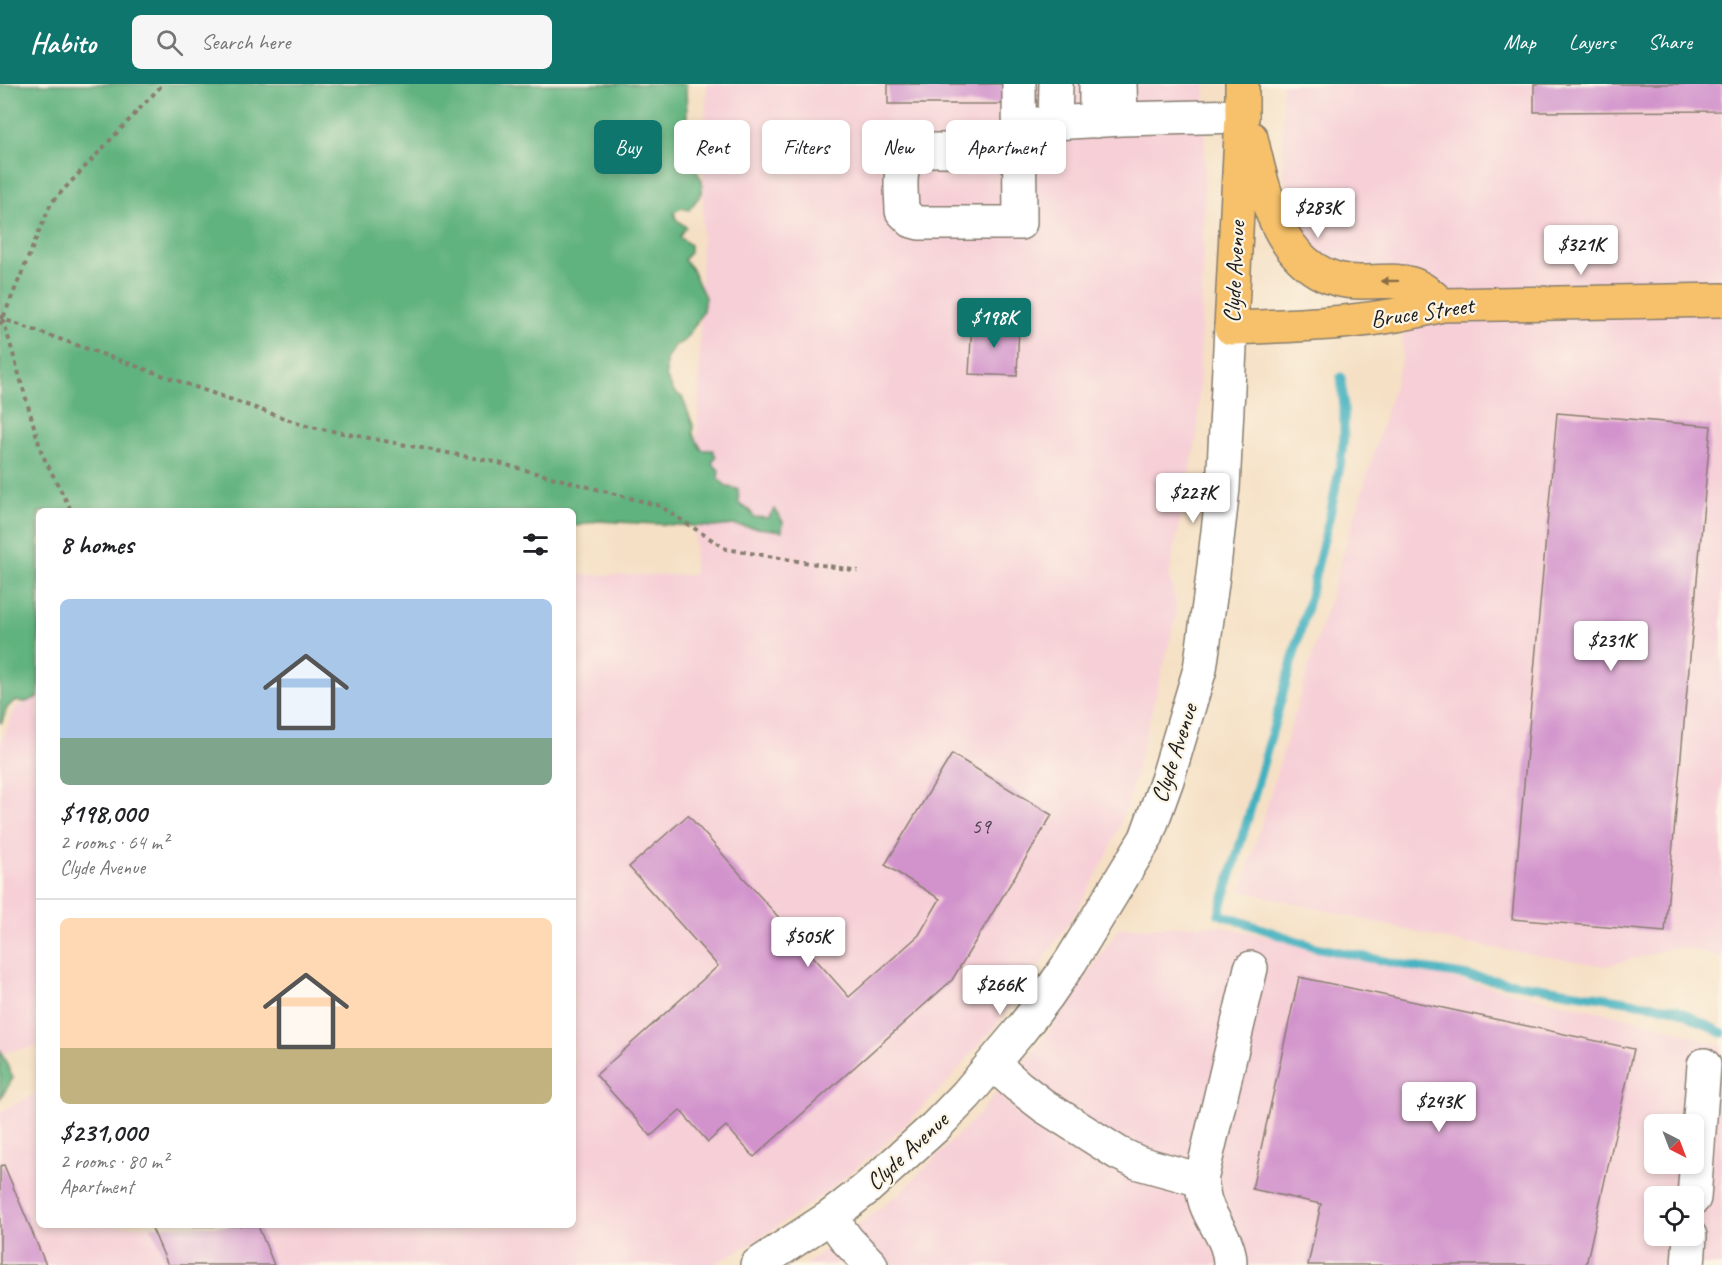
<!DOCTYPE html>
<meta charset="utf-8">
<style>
:root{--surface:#fff;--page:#f6f6f6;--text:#202124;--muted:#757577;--line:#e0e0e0;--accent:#0f766e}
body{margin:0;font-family:Caveat,sans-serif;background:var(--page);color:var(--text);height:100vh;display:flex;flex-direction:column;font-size:22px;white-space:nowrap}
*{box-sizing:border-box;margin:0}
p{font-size:20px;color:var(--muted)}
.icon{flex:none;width:33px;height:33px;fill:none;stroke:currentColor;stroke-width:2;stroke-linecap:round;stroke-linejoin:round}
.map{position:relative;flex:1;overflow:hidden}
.details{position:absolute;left:36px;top:424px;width:540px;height:720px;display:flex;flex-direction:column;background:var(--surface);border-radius:9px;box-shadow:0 3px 9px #0003}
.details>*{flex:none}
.guide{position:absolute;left:594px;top:36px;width:570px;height:54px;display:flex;gap:12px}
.needle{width:39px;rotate:138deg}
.fabs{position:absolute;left:1644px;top:1030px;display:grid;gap:12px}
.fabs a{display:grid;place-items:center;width:60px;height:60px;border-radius:9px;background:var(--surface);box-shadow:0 3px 9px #0003;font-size:30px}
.price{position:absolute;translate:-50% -51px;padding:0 14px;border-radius:6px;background:#fff;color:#222;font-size:20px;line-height:39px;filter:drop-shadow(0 2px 3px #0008)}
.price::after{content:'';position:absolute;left:50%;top:36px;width:18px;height:14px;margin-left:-9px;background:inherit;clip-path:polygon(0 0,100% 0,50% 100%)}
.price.selected{background:var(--accent);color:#fff}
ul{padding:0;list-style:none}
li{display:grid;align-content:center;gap:12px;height:318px;padding:0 24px}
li+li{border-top:2px solid var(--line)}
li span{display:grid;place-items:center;height:186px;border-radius:9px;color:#555}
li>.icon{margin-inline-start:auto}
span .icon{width:108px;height:108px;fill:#fffc;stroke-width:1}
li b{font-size:26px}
h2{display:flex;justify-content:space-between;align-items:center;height:72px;padding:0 24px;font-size:26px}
.pill{padding:0 21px;border-radius:9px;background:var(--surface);box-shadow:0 3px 9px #0003;font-size:21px;line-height:54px}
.pill.selected{background:var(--accent);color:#fff}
header{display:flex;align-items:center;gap:36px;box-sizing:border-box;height:84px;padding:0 30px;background:var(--accent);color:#fff}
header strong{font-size:28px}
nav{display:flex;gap:33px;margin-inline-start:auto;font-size:21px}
.search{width:420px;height:54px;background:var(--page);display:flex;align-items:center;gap:15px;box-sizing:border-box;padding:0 21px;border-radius:9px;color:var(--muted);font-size:22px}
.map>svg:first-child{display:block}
.built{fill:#f6cfd7;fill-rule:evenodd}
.forest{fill:#60b27e;stroke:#3e674d;stroke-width:1.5}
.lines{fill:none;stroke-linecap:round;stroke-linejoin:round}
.stream{stroke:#43b1c0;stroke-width:9}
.building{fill:#d293cc}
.minor-casing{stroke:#887e70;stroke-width:36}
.major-casing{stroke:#887e70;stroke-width:36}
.path{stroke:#887e70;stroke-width:4;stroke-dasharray:4.5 4.5;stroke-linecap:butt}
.minor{stroke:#fff;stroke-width:33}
.major{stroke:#f6c16b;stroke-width:33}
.oneway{fill:#896e44}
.labels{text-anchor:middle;stroke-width:4.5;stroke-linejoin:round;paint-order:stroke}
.number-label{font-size:21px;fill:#4a3a48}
.street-label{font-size:24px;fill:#1c1c1c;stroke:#fcf5e5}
</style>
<header>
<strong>Habito</strong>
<div class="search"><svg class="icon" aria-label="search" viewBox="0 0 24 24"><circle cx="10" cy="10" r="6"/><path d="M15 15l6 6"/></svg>Search here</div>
<nav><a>Map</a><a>Layers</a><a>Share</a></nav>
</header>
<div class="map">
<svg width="1722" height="1181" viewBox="0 0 1722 1181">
<rect width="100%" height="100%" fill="#fcf5e5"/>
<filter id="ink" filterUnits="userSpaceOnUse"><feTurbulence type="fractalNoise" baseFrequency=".0167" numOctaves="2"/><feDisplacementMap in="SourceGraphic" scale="12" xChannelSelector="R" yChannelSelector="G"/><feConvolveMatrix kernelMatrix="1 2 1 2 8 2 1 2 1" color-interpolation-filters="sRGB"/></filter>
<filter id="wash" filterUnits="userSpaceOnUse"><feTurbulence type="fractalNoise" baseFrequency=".008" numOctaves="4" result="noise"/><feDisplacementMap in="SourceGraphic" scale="24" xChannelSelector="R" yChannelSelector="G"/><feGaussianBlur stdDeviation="1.35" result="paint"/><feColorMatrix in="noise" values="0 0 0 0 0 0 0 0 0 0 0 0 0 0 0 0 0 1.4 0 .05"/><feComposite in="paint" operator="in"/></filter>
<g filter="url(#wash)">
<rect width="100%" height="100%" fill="#f5e0c5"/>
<!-- built -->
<path class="built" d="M707 0H1205L1204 140 1198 346 1169 492 1176 517V532L1128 719 1108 770 1076 828 1036 888 993 945 943 1003 882 1063 823 1111 751 1160 712 1181H0V1028L39 1008V1142H573V491H694L704 72Z
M1282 0H1722V873L1678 863 1606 882 1462 859 1241 807 1403 272 1401 185 1329 178 1309 160 1292 126 1283 88Z
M39 613V962L2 969 0 965V661L16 623Z
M1216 841 1668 943 1722 963V1181H805L899 1110 977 1032 1046 952 1119 844ZM1654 1041H1694V1080H1654ZM1654 1113H1694V1152H1654Z"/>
<!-- forest -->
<path class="forest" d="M0 0H686L687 34 690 56 698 62 695 79 698 90 702 96V109L689 126 681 124 674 128 676 135 686 143 679 153 690 161V168L684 176 691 184 705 213 703 227 695 241 684 257 674 262 666 276V292L674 308 682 313 693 341V350L702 366H713L716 373 712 379 719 386 718 395 728 403 738 405 739 420 750 427 754 433 768 434 775 425 783 438 782 447 733 441 714 443 597 437 577 442 573 441V428H39V610L38 613 26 618 14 617 7 624 2 638 0 639Z
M0 965 13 994 0 1015Z"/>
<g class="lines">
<!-- stream -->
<path class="stream" d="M1341 293 1344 324V353L1340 382 1330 431 1308 520 1248 734 1219 830 1315 863 1425 885 1676 925 1722 949"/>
</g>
<g id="blocks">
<!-- building -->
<path class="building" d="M888 0H1003V20H888Z
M1534 0H1722V27L1534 28Z
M972 237 1019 239 1017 292 969 290Z
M1557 329 1711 342 1665 848 1512 835Z
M952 670 1052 731 952 896 754 1073 726 1042 708 1058 680 1026 651 1052 596 991 718 882 629 783 688 731 849 913 919 851 940 815 885 781Z
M1299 893 1634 965 1586 1181H1308L1321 1120 1252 1105Z
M4 1081 46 1181H0V1082Z
M151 1142H258L274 1181H168Z"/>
</g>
</g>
<g filter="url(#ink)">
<use href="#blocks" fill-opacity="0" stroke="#887e70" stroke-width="1.5"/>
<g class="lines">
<defs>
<path id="minor" d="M1096 0V37
M1120 0 1121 35
M1055 39 1056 0
M1019 41 1121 35 1242 32
M1019 66H916C895 78 902 107 902 127L912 137 919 139H1020L1019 0
M993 980 1018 1002 1044 1022 1118 1069 1139 1079 1201 1096
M1694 1114 1704 981
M830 1133 848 1157 871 1181
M757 1181 830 1133 866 1105 935 1043 966 1011 1020 947 1047 912 1071 877 1146 754 1167 696 1200 585 1212 499 1223 404 1231 244
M1230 1181C1231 1158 1213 1140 1206 1120 1203 1112 1203 1104 1201 1096L1251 884
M1688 1181 1690 1152"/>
<path id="major" d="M1242 0V32L1231 244C1304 241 1371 240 1442 221L1722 216
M1251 54C1265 115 1283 198 1361 198 1401 198 1411 191 1442 221"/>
</defs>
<!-- minor casing -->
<use href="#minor" class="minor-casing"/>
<!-- major casing -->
<use href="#major" class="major-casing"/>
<!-- path -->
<path class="path" d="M0 232 3 235 306 342 495 378 660 422 726 465 858 487
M3 235 42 370 72 428
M0 241 51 119 163 0"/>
<!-- minor -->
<use href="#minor" class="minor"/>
<!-- major -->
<use href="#major" class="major"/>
</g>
<!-- one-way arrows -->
<defs><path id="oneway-solid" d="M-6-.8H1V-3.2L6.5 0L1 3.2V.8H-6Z" transform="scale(1.5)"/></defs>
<use class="oneway" href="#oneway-solid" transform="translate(1390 197) rotate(179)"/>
</g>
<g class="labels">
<!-- number labels -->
<g class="number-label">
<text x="981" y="749">59</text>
</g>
<!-- street labels -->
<g class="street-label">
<text transform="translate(1234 188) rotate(-87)" y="8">Clyde Avenue</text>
<text transform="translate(1422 228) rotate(-8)" y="8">Bruce Street</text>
<text transform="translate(1174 669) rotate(-72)" y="8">Clyde Avenue</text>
<text transform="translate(907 1067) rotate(-43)" y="8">Clyde Avenue</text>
</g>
</g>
</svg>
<div class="fabs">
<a><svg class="needle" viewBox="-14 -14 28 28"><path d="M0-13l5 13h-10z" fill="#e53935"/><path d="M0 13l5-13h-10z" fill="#757577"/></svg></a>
<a><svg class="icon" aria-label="locate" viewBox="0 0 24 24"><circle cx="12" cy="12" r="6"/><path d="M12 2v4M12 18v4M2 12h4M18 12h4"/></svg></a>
</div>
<b class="price" style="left:1318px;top:155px">$283K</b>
<b class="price" style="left:1581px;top:192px">$321K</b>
<b class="price selected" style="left:994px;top:265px">$198K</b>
<b class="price" style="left:1193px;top:440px">$227K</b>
<b class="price" style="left:1611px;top:588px">$231K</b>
<b class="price" style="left:808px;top:884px">$505K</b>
<b class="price" style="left:1000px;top:932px">$266K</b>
<b class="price" style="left:1439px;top:1049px">$243K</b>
<div class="guide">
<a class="pill selected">Buy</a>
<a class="pill">Rent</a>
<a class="pill">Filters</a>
<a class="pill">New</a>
<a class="pill">Apartment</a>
</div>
<section class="details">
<h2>8 homes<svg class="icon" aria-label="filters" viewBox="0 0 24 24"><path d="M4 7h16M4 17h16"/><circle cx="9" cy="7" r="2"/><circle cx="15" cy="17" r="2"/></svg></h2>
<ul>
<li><span style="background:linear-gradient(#a9c7e8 75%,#7fa58c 0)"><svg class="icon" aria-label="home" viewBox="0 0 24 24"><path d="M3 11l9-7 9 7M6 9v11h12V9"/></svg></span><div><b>$198,000</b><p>2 rooms · 64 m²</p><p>Clyde Avenue</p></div></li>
<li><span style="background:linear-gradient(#ffd9b3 70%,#c2b280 0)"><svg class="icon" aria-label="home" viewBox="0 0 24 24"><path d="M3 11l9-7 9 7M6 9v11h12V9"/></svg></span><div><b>$231,000</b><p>2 rooms · 80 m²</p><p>Apartment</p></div></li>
</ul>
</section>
</div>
